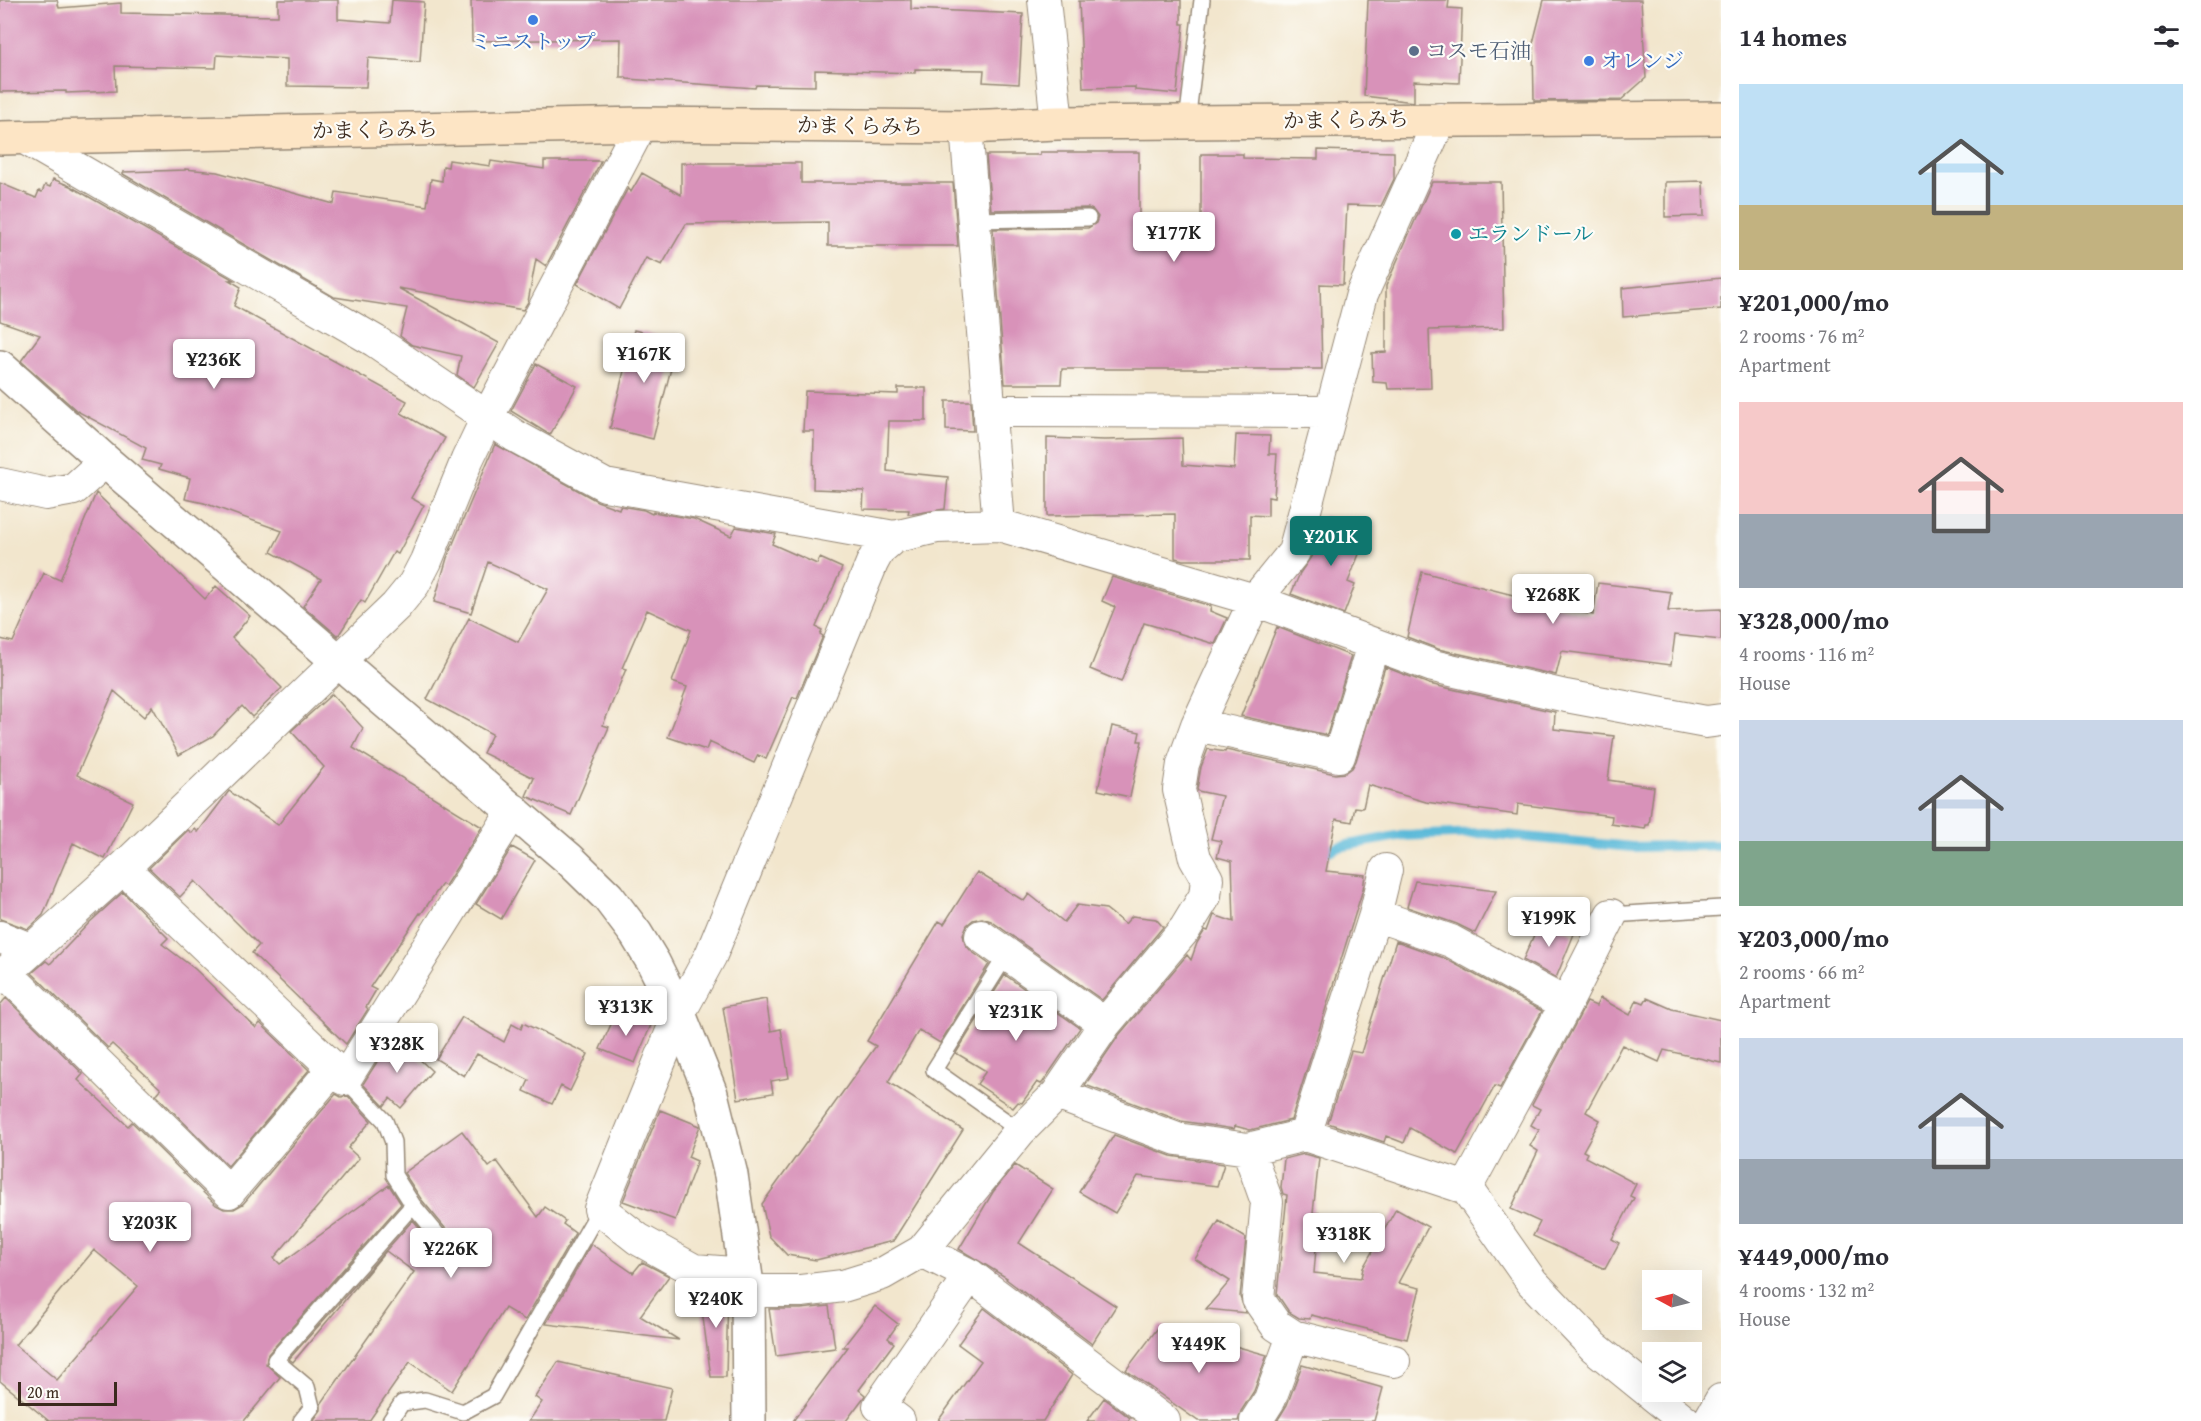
<!DOCTYPE html>
<meta charset="utf-8">
<style>
:root{--surface:#fff;--page:#f2f2f3;--text:#2b2b33;--muted:#7c7c81;--accent:#0f766e}
body{margin:0;font-family:"Gentium Book Plus","Noto Serif JP",serif;background:var(--page);color:var(--text);height:100vh;display:flex;flex-direction:column;font-size:22px;white-space:nowrap}
*{box-sizing:border-box;margin:0}
p{font-size:20px;color:var(--muted)}
.icon{flex:none;width:33px;height:33px;fill:none;stroke:currentColor;stroke-width:2;stroke-linecap:round;stroke-linejoin:round}
.map{position:relative;flex:1;overflow:hidden}
.sheet{display:flex;flex-direction:column;background:var(--surface);width:480px}
.sheet>*{flex:none}
.needle{width:39px;rotate:277deg}
.controls{position:absolute;left:1642px;top:1270px;display:grid;gap:12px}
.controls a{display:grid;place-items:center;width:60px;height:60px;border-radius:0px;background:var(--surface);box-shadow:0 6px 24px #0002;font-size:30px}
.scale{position:absolute;left:18px;bottom:15px;width:99px;box-sizing:border-box;padding-left:6px;border:3px solid #3b2a1e;border-top:0;font-size:16px;line-height:21px;white-space:nowrap;color:#3b2a1e;-webkit-text-stroke:4px #fdfcf7;paint-order:stroke}
.price{position:absolute;translate:-50% -51px;padding:0 14px;border-radius:6px;background:#fff;color:#222;font-size:20px;line-height:39px;filter:drop-shadow(0 2px 3px #0008)}
.price::after{content:'';position:absolute;left:50%;top:36px;width:18px;height:14px;margin-left:-9px;background:inherit;clip-path:polygon(0 0,100% 0,50% 100%)}
.price.current{background:var(--accent);color:#fff}
ul{padding:0;list-style:none}
li{display:grid;align-content:center;gap:12px;height:318px;padding:0 18px}
li span{display:grid;place-items:center;height:186px;border-radius:0px;color:#555}
li>.icon{margin-inline-start:auto}
span .icon{width:108px;height:108px;fill:#fffc;stroke-width:1}
li b{font-size:26px}
h2{display:flex;justify-content:space-between;align-items:center;height:72px;padding:0 18px;font-size:26px}
main{display:flex;flex:1;min-height:0}
.map>svg:first-child{display:block}
.lines{fill:none;stroke-linecap:round;stroke-linejoin:round}
.stream{stroke:#5bbad9;stroke-width:10}
.building{fill:#d892b9;fill-rule:evenodd}
.service-casing{stroke:#968876;stroke-width:18}
.minor-casing{stroke:#968876;stroke-width:34}
.tertiary-casing{stroke:#968876;stroke-width:36}
.secondary-casing{stroke:#968876;stroke-width:36}
.service{stroke:#fff;stroke-width:15}
.minor{stroke:#fff;stroke-width:32}
.tertiary{stroke:#fff;stroke-width:33}
.secondary{stroke:#fde5c5;stroke-width:33}
.shop-dot{fill:#3f7fe0;stroke:#fdfcf7;stroke-width:2}
.service-dot{fill:#5c6f8a;stroke:#fdfcf7;stroke-width:2}
.culture-dot{fill:#0f9aa8;stroke:#fdfcf7;stroke-width:2}
.labels{text-anchor:middle;stroke-width:4.5;stroke-linejoin:round;paint-order:stroke}
.shop-label{font-size:21px;fill:#366cbe;stroke:#fdfcf7}
.service-label{font-size:21px;fill:#4e5e75;stroke:#fdfcf7;text-anchor:start}
.street-label{font-size:21px;fill:#3b2a1e;stroke:#fdfcf7}
.culture-label{font-size:21px;fill:#0d838f;stroke:#fdfcf7;text-anchor:start}
</style>
<main>
<div class="map">
<svg width="1721" height="1421" viewBox="0 0 1721 1421">
<rect width="100%" height="100%" fill="#fdfcf7"/>
<filter id="ink" filterUnits="userSpaceOnUse"><feTurbulence type="fractalNoise" baseFrequency=".0167" numOctaves="2"/><feDisplacementMap in="SourceGraphic" scale="12" xChannelSelector="R" yChannelSelector="G"/><feConvolveMatrix kernelMatrix="1 2 1 2 8 2 1 2 1" color-interpolation-filters="sRGB"/></filter>
<filter id="wash" filterUnits="userSpaceOnUse"><feTurbulence type="fractalNoise" baseFrequency=".008" numOctaves="4" result="noise"/><feDisplacementMap in="SourceGraphic" scale="24" xChannelSelector="R" yChannelSelector="G"/><feGaussianBlur stdDeviation="1.35" result="paint"/><feColorMatrix in="noise" values="0 0 0 0 0 0 0 0 0 0 0 0 0 0 0 0 0 1.4 0 .05"/><feComposite in="paint" operator="in"/></filter>
<g filter="url(#wash)">
<rect width="100%" height="100%" fill="#f2e6cd"/>
<g class="lines">
<!-- stream -->
<path class="stream" d="M1317 856 1338 847 1397 836 1484 833 1632 847 1721 845"/>
</g>
<g id="blocks">
<!-- building -->
<path class="building" d="M0 0H57L59 8 121 3V13L278 16V0H338V19L390 23 392 0 424 2 420 62 368 58 366 87 287 86V59L217 55 216 68 115 66 116 91 66 93V91L0 92Z
M471 0H911V9L1023 14 1019 84 983 82 984 70 915 69V73L815 70V86L756 85 755 88 627 79 626 77H620L621 39 472 41Z
M1181 0V24H1184L1177 94 1135 90V87L1083 88 1079 1Z
M1368 0H1449L1448 8 1462 9 1459 83 1414 81V102L1364 96Z
M1544 0H1641L1646 78 1621 100 1534 101 1533 43Z
M1318 150 1394 152V179L1381 206 1347 205 1343 285 1320 284 1322 369H1062L1061 384H1005L993 229 1088 228 1096 223 1098 217 1093 210 1088 208 991 210 986 155H1040V152H1139V234L1201 233V154H1243V158L1318 159Z
M449 160 490 166 491 161 544 169V161H601L546 266 536 259 528 302 523 310 398 288 499 343 474 387 457 375 461 356 412 345 400 336 407 308 334 297 123 174V172L185 170V169L217 172 334 204 336 192 427 206 431 179 442 181 443 166 448 167Z
M681 163H801V183H953L958 246H828V222L686 224 662 265 646 258 619 309 577 284 628 188 631 192 642 173 681 195Z
M53 179 70 186 234 280H229L241 287 234 306 407 401 401 413 445 438 411 498 424 505 398 554 394 552 365 603 361 600 338 636 303 606 321 579 271 552 282 531 204 503 185 499 190 478 159 469 161 465 142 460 146 448 77 411 21 361 40 335 0 321V183L36 198 39 191 42 192 45 185 50 187Z
M1703 181 1704 216 1665 217V182Z
M1432 182H1501L1504 328 1429 330 1431 388 1388 389 1387 383 1373 382 1372 353 1386 352V286Z
M1721 278V309L1623 317 1622 288Z
M634 330 678 341 653 439 610 428Z
M536 364 577 386 550 435 511 411Z
M898 388H926V421H889L887 471 948 477 945 509 912 514H908L909 510 863 509 864 491 813 489 814 431H803L805 391 898 394Z
M946 401H971L973 431 946 430Z
M1236 435 1270 436 1269 454H1277L1274 498 1268 497V516L1250 515V560H1183L1175 558V514L1047 516V438L1105 440 1182 438 1183 465 1234 469Z
M495 444 597 501 619 509 620 506 644 510 652 514 653 512 694 519 731 536 736 527 776 534 772 544 817 564 820 558 842 568 816 627 822 630 820 634 823 636 797 698 793 697 766 759 758 755 754 763 709 742 706 750 668 737 687 687 672 682 691 630 647 610 622 668 626 669 603 725 609 727 571 815 526 796 534 778 483 753 492 734 427 699 469 618 518 642 548 589 488 562 471 613 434 602 447 558Z
M96 493 205 599 216 586 250 616 232 638 282 688 252 717 242 706 213 736 179 755 152 706 144 717 114 691 77 775 133 802 105 859 73 843 43 915 28 929 0 919V639L13 642 44 573 60 580Z
M1324 516 1367 534 1348 582 1355 585 1344 614 1291 594 1300 573 1311 557Z
M1422 572 1593 615 1598 583 1671 592 1668 611 1721 609V640L1675 635 1671 665 1562 651 1556 675 1438 649 1407 637Z
M1112 577 1211 606 1210 611 1227 618 1215 644 1144 623 1121 682 1090 669 1115 607 1102 601Z
M1277 627 1351 656 1327 735 1241 716Z
M1385 667 1429 684 1555 712 1554 729 1614 736 1608 780 1654 787 1649 825H1646L1645 829 1611 824 1612 816 1518 804 1517 815 1426 802 1368 785 1363 808 1355 807 1352 822 1336 819 1326 871 1365 875 1363 889 1291 1120 1250 1130 1235 1126 1234 1129 1181 1121 1085 1085 1119 1035 1187 955 1191 960 1197 943 1205 930 1208 931 1214 915 1234 922 1232 861 1217 857 1221 841 1211 839 1222 796 1198 791 1197 789 1201 767 1208 749 1225 752 1226 750 1335 774 1345 773 1352 768 1356 761Z
M332 694 363 728 353 748 482 827 445 886 442 884 421 914 420 913 370 987 376 990 366 1007 368 1009 346 1044 252 953 259 945 195 881 180 897 149 868 188 830 192 833 195 829 198 832 229 791 278 825 324 767 291 731Z
M1112 726 1140 732 1138 741H1142L1130 797 1098 790Z
M512 847 535 860 501 919 476 904Z
M977 872 1024 901 1029 894 1064 922 1077 905 1106 909 1125 924 1132 916 1156 919 1163 927 1102 1000 991 921 982 918 973 920 967 925 963 934 965 944 971 951 989 964 940 1043 919 1030 888 1082 963 1130 893 1241 816 1260 787 1255 769 1236 762 1204 876 1046 867 1041 939 921 944 924Z
M1415 881 1496 891 1475 933 1457 924 1407 907Z
M123 892 168 938 162 944 195 969 256 1028 260 1023 309 1070 228 1166 156 1095 161 1089 112 1044 108 1048 32 973 46 961 50 964 90 922Z
M1541 919 1574 934 1556 978 1523 960Z
M1396 941 1444 958 1542 1011 1500 1088 1495 1086 1457 1154 1410 1128 1404 1143 1386 1136 1384 1142 1328 1123 1351 1051 1361 1053Z
M1005 975 1080 1028 1043 1082 1041 1084 1037 1082 1022 1103 1018 1102 1013 1108 977 1084 986 1071 956 1053Z
M6 998 83 1074 78 1080 128 1126 132 1122 216 1205 224 1209H234L243 1204 336 1094 341 1097 348 1096 371 1121 348 1148 359 1158 274 1258 280 1264 389 1185 401 1204 268 1354 266 1364 280 1377 244 1421H49L0 1381V1005ZM94 1250 138 1286 57 1380 15 1345Z
M1600 998 1630 1015 1637 1000 1644 1003 1647 998 1672 1009 1721 1020V1063L1664 1050 1659 1062 1622 1045 1586 1112 1600 1120 1583 1151 1587 1153 1585 1157 1636 1184 1630 1196 1634 1198 1612 1239 1619 1243 1605 1269 1533 1236 1540 1222 1511 1209 1538 1151 1530 1146 1539 1130 1531 1125 1540 1109 1532 1105 1587 1002 1596 1006Z
M766 999 771 1031 781 1029 789 1078 771 1081 773 1093 738 1099 723 1007Z
M617 1011 651 1025 635 1063 600 1049Z
M462 1017 504 1042 512 1024 521 1029 523 1023 588 1054 570 1091 561 1086 552 1104 524 1091 529 1080 477 1054 464 1076 436 1059Z
M394 1035 432 1071 401 1108 390 1098 384 1106 363 1084Z
M660 1110 700 1126 688 1157 697 1161 675 1220 623 1201Z
M462 1131 489 1167 497 1161 538 1217 545 1207 565 1221 563 1224 575 1233 525 1320 505 1308 452 1391 410 1362 369 1421H313L321 1410V1404L414 1272 386 1251 293 1362 289 1359 413 1220 445 1259 453 1262 461 1256 460 1246 421 1199 404 1173Z
M1114 1135 1171 1156 1224 1164 1217 1186 1138 1176 1115 1213 1079 1192Z
M1304 1154 1319 1158 1313 1213H1319L1314 1273 1361 1278 1363 1268 1396 1209 1428 1227 1398 1283 1420 1288 1407 1339 1311 1315 1310 1319 1299 1318 1289 1312 1277 1294 1287 1195 1283 1194 1281 1187 1284 1159Z
M1015 1165 1053 1189 1019 1243 1116 1306 1092 1344 1006 1279 1007 1278 959 1249 993 1192Z
M1219 1221 1246 1238 1240 1297 1246 1313 1206 1309 1230 1281 1195 1259Z
M591 1244 633 1273 642 1262 669 1276 640 1316 679 1340 546 1324Z
M699 1288 728 1291 726 1377H711Z
M829 1306 835 1348 776 1356 769 1309H801Z
M875 1306 898 1324 888 1338 894 1343 859 1390 865 1395 864 1397 846 1421H793L848 1347H843Z
M984 1308 1072 1375 1043 1421H938L981 1361 958 1344Z
M1160 1325 1267 1355 1254 1391 1241 1411 1238 1421H1198L1126 1370Z
M558 1362 672 1388 664 1421H529L542 1402 535 1397Z
M1302 1365 1383 1388 1374 1421H1277L1287 1405Z
M1104 1398 1130 1418 1128 1421H1087Z"/>
</g>
</g>
<g filter="url(#ink)">
<use href="#blocks" fill-opacity="0" stroke="#968876" stroke-width="1.5"/>
<g class="lines">
<defs>
<path id="service" d="M1187 122 1202 0
M974 220 1088 218
M1611 915 1721 908
M1007 954 934 1070 1020 1131
M413 1205 452 1252
M301 1421 312 1407 307 1387 275 1360 413 1205 394 1175 393 1142 385 1121 345 1079
M390 1421 402 1403 425 1400 463 1412 493 1396 600 1209"/>
<path id="minor" d="M1044 0 1057 123
M966 127 999 525
M26 139 375 341 515 436 605 485 894 537 937 527 999 525 1255 600 1433 666 1566 696 1706 722 1721 720
M989 411 1330 412
M0 484 46 494 74 489 105 461
M1197 725 1339 756 1373 645
M123 868 345 1079 514 810
M1375 915 1451 941 1566 1004
M981 936 1105 1024
M0 937 30 949
M5 972 229 1192 333 1069
M0 978 123 868 396 606 414 584 426 561 467 460 487 418 641 124
M1057 1094 1177 1139 1248 1149 1305 1135 1466 1188 1532 1282 1594 1347 1685 1421
M1305 1135 1375 915 1386 870
M1248 1149 1267 1202 1258 1299 1276 1325 1293 1336 1270 1399 1256 1421
M1466 1188 1566 1004 1611 915
M922 1251 970 1275 1164 1421
M745 1274 694 1270 638 1239 600 1209 679 1014 711 955 872 563 879 550 894 537
M748 1291H801L843 1286 882 1274 922 1251 1020 1131 1057 1094 1105 1024 1185 929 1205 896 1207 879 1195 858 1179 790 1183 764 1197 725 1255 600 1294 552 1362 294 1440 119
M1293 1336 1394 1361
M899 1421 879 1406 970 1275
M1709 1421 1721 1400"/>
<path id="tertiary" d="M0 367 105 461 569 859 608 897 636 934 653 962 679 1014 711 1094 731 1175 748 1291 749 1421"/>
<path id="secondary" d="M0 138 641 124 966 127 1057 123 1721 118"/>
</defs>
<!-- service casing -->
<use href="#service" class="service-casing"/>
<!-- minor casing -->
<use href="#minor" class="minor-casing"/>
<!-- tertiary casing -->
<use href="#tertiary" class="tertiary-casing"/>
<!-- secondary casing -->
<use href="#secondary" class="secondary-casing"/>
<!-- service -->
<use href="#service" class="service"/>
<!-- minor -->
<use href="#minor" class="minor"/>
<!-- tertiary -->
<use href="#tertiary" class="tertiary"/>
<!-- secondary -->
<use href="#secondary" class="secondary"/>
</g>
</g>
<!-- markers -->
<g class="shop-dot">
<circle cx="533" cy="20" r="6"/>
<circle cx="1589" cy="61" r="6"/>
</g>
<circle class="service-dot" cx="1414" cy="51" r="6"/>
<circle class="culture-dot" cx="1456" cy="234" r="6"/>
<g class="labels">
<!-- shop labels -->
<g class="shop-label">
<text x="533" y="49">ミニストップ</text>
<text x="1601" y="68" text-anchor="start">オレンジ</text>
</g>
<!-- service labels -->
<g class="service-label">
<text x="1426" y="58">コスモ石油</text>
</g>
<!-- street labels -->
<g class="street-label">
<text transform="translate(1346 120) rotate(-1)" y="7">かまくらみち</text>
<text transform="translate(860 126) rotate(1)" y="7">かまくらみち</text>
<text transform="translate(375 130) rotate(-1)" y="7">かまくらみち</text>
</g>
<!-- culture labels -->
<g class="culture-label">
<text x="1468" y="241">エランドール</text>
</g>
</g>
</svg>
<div class="controls">
<a><svg class="needle" viewBox="-14 -14 28 28"><path d="M0-13l5 13h-10z" fill="#e53935"/><path d="M0 13l5-13h-10z" fill="#7c7c81"/></svg></a>
<a><svg class="icon" aria-label="layers" viewBox="0 0 24 24"><path d="M12 4l9 5-9 5-9-5zM3 14l9 5 9-5"/></svg></a>
</div>
<div class="scale">20 m</div>
<b class="price" style="left:1174px;top:263px">¥177K</b>
<b class="price" style="left:644px;top:384px">¥167K</b>
<b class="price" style="left:214px;top:390px">¥236K</b>
<b class="price current" style="left:1331px;top:567px">¥201K</b>
<b class="price" style="left:1553px;top:625px">¥268K</b>
<b class="price" style="left:1549px;top:948px">¥199K</b>
<b class="price" style="left:626px;top:1037px">¥313K</b>
<b class="price" style="left:1016px;top:1042px">¥231K</b>
<b class="price" style="left:397px;top:1074px">¥328K</b>
<b class="price" style="left:150px;top:1253px">¥203K</b>
<b class="price" style="left:1344px;top:1264px">¥318K</b>
<b class="price" style="left:451px;top:1279px">¥226K</b>
<b class="price" style="left:716px;top:1329px">¥240K</b>
<b class="price" style="left:1199px;top:1374px">¥449K</b>
</div>
<section class="sheet">
<h2>14 homes<svg class="icon" aria-label="filters" viewBox="0 0 24 24"><path d="M4 7h16M4 17h16"/><circle cx="9" cy="7" r="2"/><circle cx="15" cy="17" r="2"/></svg></h2>
<ul>
<li><span style="background:linear-gradient(#bfe0f5 65%,#c2b280 0)"><svg class="icon" aria-label="home" viewBox="0 0 24 24"><path d="M3 11l9-7 9 7M6 9v11h12V9"/></svg></span><div><b>¥201,000/mo</b><p>2 rooms · 76 m²</p><p>Apartment</p></div></li>
<li><span style="background:linear-gradient(#f6c9c9 60%,#9aa5b1 0)"><svg class="icon" aria-label="home" viewBox="0 0 24 24"><path d="M3 11l9-7 9 7M6 9v11h12V9"/></svg></span><div><b>¥328,000/mo</b><p>4 rooms · 116 m²</p><p>House</p></div></li>
<li><span style="background:linear-gradient(#c9d6e8 65%,#7fa58c 0)"><svg class="icon" aria-label="home" viewBox="0 0 24 24"><path d="M3 11l9-7 9 7M6 9v11h12V9"/></svg></span><div><b>¥203,000/mo</b><p>2 rooms · 66 m²</p><p>Apartment</p></div></li>
<li><span style="background:linear-gradient(#c9d6e8 65%,#9aa5b1 0)"><svg class="icon" aria-label="home" viewBox="0 0 24 24"><path d="M3 11l9-7 9 7M6 9v11h12V9"/></svg></span><div><b>¥449,000/mo</b><p>4 rooms · 132 m²</p><p>House</p></div></li>
</ul>
</section>
</main>
